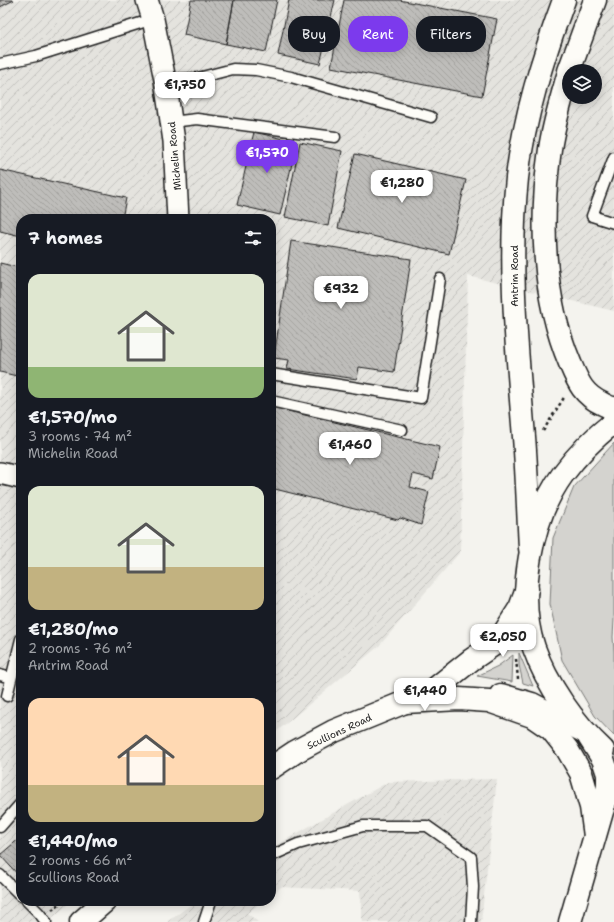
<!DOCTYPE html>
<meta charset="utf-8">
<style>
:root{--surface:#171b24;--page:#242831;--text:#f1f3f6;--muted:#9ea1a6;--accent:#7c3aed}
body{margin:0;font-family:"Shantell Sans",sans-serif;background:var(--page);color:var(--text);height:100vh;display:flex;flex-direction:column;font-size:15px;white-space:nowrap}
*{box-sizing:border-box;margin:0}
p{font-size:13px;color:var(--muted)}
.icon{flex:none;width:22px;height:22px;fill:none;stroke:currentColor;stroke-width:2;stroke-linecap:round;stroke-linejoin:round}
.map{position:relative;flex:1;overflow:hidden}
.panel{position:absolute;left:16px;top:214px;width:260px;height:692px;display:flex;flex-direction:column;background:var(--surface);border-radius:16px;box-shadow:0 2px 10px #0003}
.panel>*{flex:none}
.top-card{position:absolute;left:288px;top:16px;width:266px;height:36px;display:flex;gap:8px}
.tools{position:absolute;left:562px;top:64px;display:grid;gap:8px}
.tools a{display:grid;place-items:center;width:40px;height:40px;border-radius:50%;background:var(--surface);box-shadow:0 2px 10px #0003;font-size:20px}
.price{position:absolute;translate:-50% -34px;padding:0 9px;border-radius:8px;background:#fff;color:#222;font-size:13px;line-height:26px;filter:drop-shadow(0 1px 2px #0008)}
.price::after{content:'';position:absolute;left:50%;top:24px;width:12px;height:9px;margin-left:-6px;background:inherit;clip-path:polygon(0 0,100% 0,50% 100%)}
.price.current{background:var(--accent);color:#fff}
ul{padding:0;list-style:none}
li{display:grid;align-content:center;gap:8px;height:212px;padding:0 12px}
li span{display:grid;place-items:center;height:124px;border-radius:12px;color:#555}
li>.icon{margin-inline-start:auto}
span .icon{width:72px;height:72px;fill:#fffc;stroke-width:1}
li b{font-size:17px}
h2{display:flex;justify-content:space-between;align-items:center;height:48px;padding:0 12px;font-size:17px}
.pill{padding:0 14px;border-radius:16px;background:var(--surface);box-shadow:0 2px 10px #0003;font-size:14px;line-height:36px}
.pill.current{background:var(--accent);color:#fff}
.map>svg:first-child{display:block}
.industrial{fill:url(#industrial-furrows);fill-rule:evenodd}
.grass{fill:#d4d3cf;stroke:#787876}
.building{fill:url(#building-back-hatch);stroke:#1c1c1c}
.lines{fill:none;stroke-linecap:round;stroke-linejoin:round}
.service-casing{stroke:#1c1c1c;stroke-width:13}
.minor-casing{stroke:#1c1c1c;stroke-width:24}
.secondary-casing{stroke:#1c1c1c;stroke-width:25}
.primary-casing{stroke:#1c1c1c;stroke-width:25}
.trunk-casing{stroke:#1c1c1c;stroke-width:25}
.motorway-casing{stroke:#1c1c1c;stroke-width:25}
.path{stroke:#1c1c1c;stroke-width:2.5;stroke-dasharray:3 3;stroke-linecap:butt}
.service{stroke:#fdfcf7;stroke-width:10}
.minor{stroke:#fdfcf7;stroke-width:21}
.secondary{stroke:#fdfcf7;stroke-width:22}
.primary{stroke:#fdfcf7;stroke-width:22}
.trunk{stroke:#fdfcf7;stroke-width:22}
.motorway{stroke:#fdfcf7;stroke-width:22}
.labels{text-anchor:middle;stroke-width:4;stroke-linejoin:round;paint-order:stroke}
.street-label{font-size:10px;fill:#1c1c1c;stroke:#fdfcf7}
</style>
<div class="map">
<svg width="614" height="922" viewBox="0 0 614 922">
<defs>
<pattern id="industrial-furrows" width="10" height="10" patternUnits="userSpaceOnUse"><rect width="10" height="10" fill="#e4e3de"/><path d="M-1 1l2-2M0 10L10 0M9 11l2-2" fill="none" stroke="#c3c2be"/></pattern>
<pattern id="building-back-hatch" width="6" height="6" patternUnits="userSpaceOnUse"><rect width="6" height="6" fill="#bebdba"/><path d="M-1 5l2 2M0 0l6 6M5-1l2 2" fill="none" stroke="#a3a29f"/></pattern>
</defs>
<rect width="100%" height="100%" fill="#f4f3ee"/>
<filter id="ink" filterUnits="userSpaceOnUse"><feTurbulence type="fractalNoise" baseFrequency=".025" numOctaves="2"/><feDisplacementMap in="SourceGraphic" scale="8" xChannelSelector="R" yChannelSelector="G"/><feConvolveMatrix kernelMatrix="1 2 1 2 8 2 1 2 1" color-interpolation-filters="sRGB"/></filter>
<g filter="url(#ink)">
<!-- industrial -->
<path class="industrial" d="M0 0H614V311L468 276 460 552 379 646 271 736V219H21V901H72L47 922H0ZM569 71H595V97H569Z
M497 779 481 922H362L360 891 281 887 271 895V848L388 782Z
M196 901H263L247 913 258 922H167Z"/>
<!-- grass -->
<path class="grass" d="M614 443V620L613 637 614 653V736L595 716 562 660 550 604 553 538 574 487Z
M519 653 533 686 523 683 519 665Z
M513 655 512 682 477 676 498 666Z"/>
<!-- building -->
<path class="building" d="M0 0H14L0 7Z
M191 0H234L226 44 184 35Z
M234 0H277L266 52 226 44Z
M289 0H335L320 64 278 55Z
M344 0H399L497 19 482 96 331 67Z
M254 132 297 142 280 215 237 205Z
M300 142 342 151 328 226 285 217Z
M355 154 466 180 449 254 338 228Z
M0 170 126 198 122 219H21V236L0 231Z
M291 241 411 259 394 372 359 367 357 379 287 369 289 360 274 358Z
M0 263 21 268V377L0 372Z
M271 407 440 447 433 479 413 474 410 487 429 492 421 525 400 518 398 520 271 488Z
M21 837V878L0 855Z"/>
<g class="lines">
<defs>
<path id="service" d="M0 64 36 56 153 19
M165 80 198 78 233 69 256 70 291 77 431 117
M171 122 197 119 335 137
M614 157 592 216 614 223
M271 374 421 398 440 279
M271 401 402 430
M0 675 11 678
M7 696 21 639
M0 827 21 803
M271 856 298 844 363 826H427L471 857 473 887 471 922
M0 875 21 896
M27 901 39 913 46 922
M204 922 211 901"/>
<path id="minor" d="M147 0 153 19 165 80 174 141 178 219
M0 473 21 478"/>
<path id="secondary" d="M501 695 532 704 585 732
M271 768 295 752 334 731 432 691 471 660 499 641 520 608 527 589
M81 922 105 901"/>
<path id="primary" d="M569 71 595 0
M569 72C562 97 554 122 550 149 540 219 542 297 570 363 578 382 583 395 603 404 607 406 610 408 614 408
M530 548C528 511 527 474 524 437 517 349 508 265 517 178 524 117 543 57 564 0"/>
<path id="trunk" d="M603 750C574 723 547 685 534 648 516 596 531 518 563 474 578 454 595 437 614 422"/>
<path id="motorway" d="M405 702 459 699 489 701 532 716 551 729 567 749 581 773 591 807 595 836
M570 922 608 791V774L603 759 589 737"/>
</defs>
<!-- service casing -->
<use href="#service" class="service-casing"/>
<!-- minor casing -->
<use href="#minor" class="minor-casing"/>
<!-- secondary casing -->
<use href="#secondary" class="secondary-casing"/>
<!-- primary casing -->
<use href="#primary" class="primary-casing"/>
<!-- trunk casing -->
<use href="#trunk" class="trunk-casing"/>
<!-- motorway casing -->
<use href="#motorway" class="motorway-casing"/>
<!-- path -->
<path class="path" d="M543 431 565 396
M516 659 518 679
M52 910 63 901"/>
<!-- service -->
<use href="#service" class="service"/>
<!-- minor -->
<use href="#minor" class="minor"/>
<!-- secondary -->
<use href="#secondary" class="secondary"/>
<!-- primary -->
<use href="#primary" class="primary"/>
<!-- trunk -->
<use href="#trunk" class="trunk"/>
<!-- motorway -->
<use href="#motorway" class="motorway"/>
</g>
</g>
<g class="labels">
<!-- street labels -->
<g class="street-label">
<text transform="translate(174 156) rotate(-95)" y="4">Michelin Road</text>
<text transform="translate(514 276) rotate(-90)" y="4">Antrim Road</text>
<text transform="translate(339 731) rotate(-25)" y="4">Scullions Road</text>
</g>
</g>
</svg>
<div class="tools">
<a><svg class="icon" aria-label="layers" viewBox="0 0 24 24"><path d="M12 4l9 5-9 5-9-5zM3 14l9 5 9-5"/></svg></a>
</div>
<b class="price" style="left:185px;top:106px">€1,750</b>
<b class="price current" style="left:267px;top:174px">€1,570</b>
<b class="price" style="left:402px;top:204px">€1,280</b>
<b class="price" style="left:341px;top:310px">€932</b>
<b class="price" style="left:350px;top:466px">€1,460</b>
<b class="price" style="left:503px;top:658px">€2,050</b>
<b class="price" style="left:425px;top:712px">€1,440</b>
<div class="top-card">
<a class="pill">Buy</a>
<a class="pill current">Rent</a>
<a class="pill">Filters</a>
</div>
<section class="panel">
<h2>7 homes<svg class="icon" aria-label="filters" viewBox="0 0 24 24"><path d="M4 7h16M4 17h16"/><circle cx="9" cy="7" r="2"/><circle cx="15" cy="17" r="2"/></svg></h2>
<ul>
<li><span style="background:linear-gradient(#dfe7d0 75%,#8fb573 0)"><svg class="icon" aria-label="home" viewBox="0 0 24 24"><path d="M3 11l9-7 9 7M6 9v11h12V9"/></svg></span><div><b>€1,570/mo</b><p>3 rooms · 74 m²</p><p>Michelin Road</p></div></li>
<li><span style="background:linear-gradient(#dfe7d0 65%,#c2b280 0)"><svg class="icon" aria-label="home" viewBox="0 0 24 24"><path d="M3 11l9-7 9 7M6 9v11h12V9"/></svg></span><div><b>€1,280/mo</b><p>2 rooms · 76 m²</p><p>Antrim Road</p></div></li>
<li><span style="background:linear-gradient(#ffd9b3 70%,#c2b280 0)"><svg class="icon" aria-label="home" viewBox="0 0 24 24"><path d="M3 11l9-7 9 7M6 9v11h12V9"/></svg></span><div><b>€1,440/mo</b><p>2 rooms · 66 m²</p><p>Scullions Road</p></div></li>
</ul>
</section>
</div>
